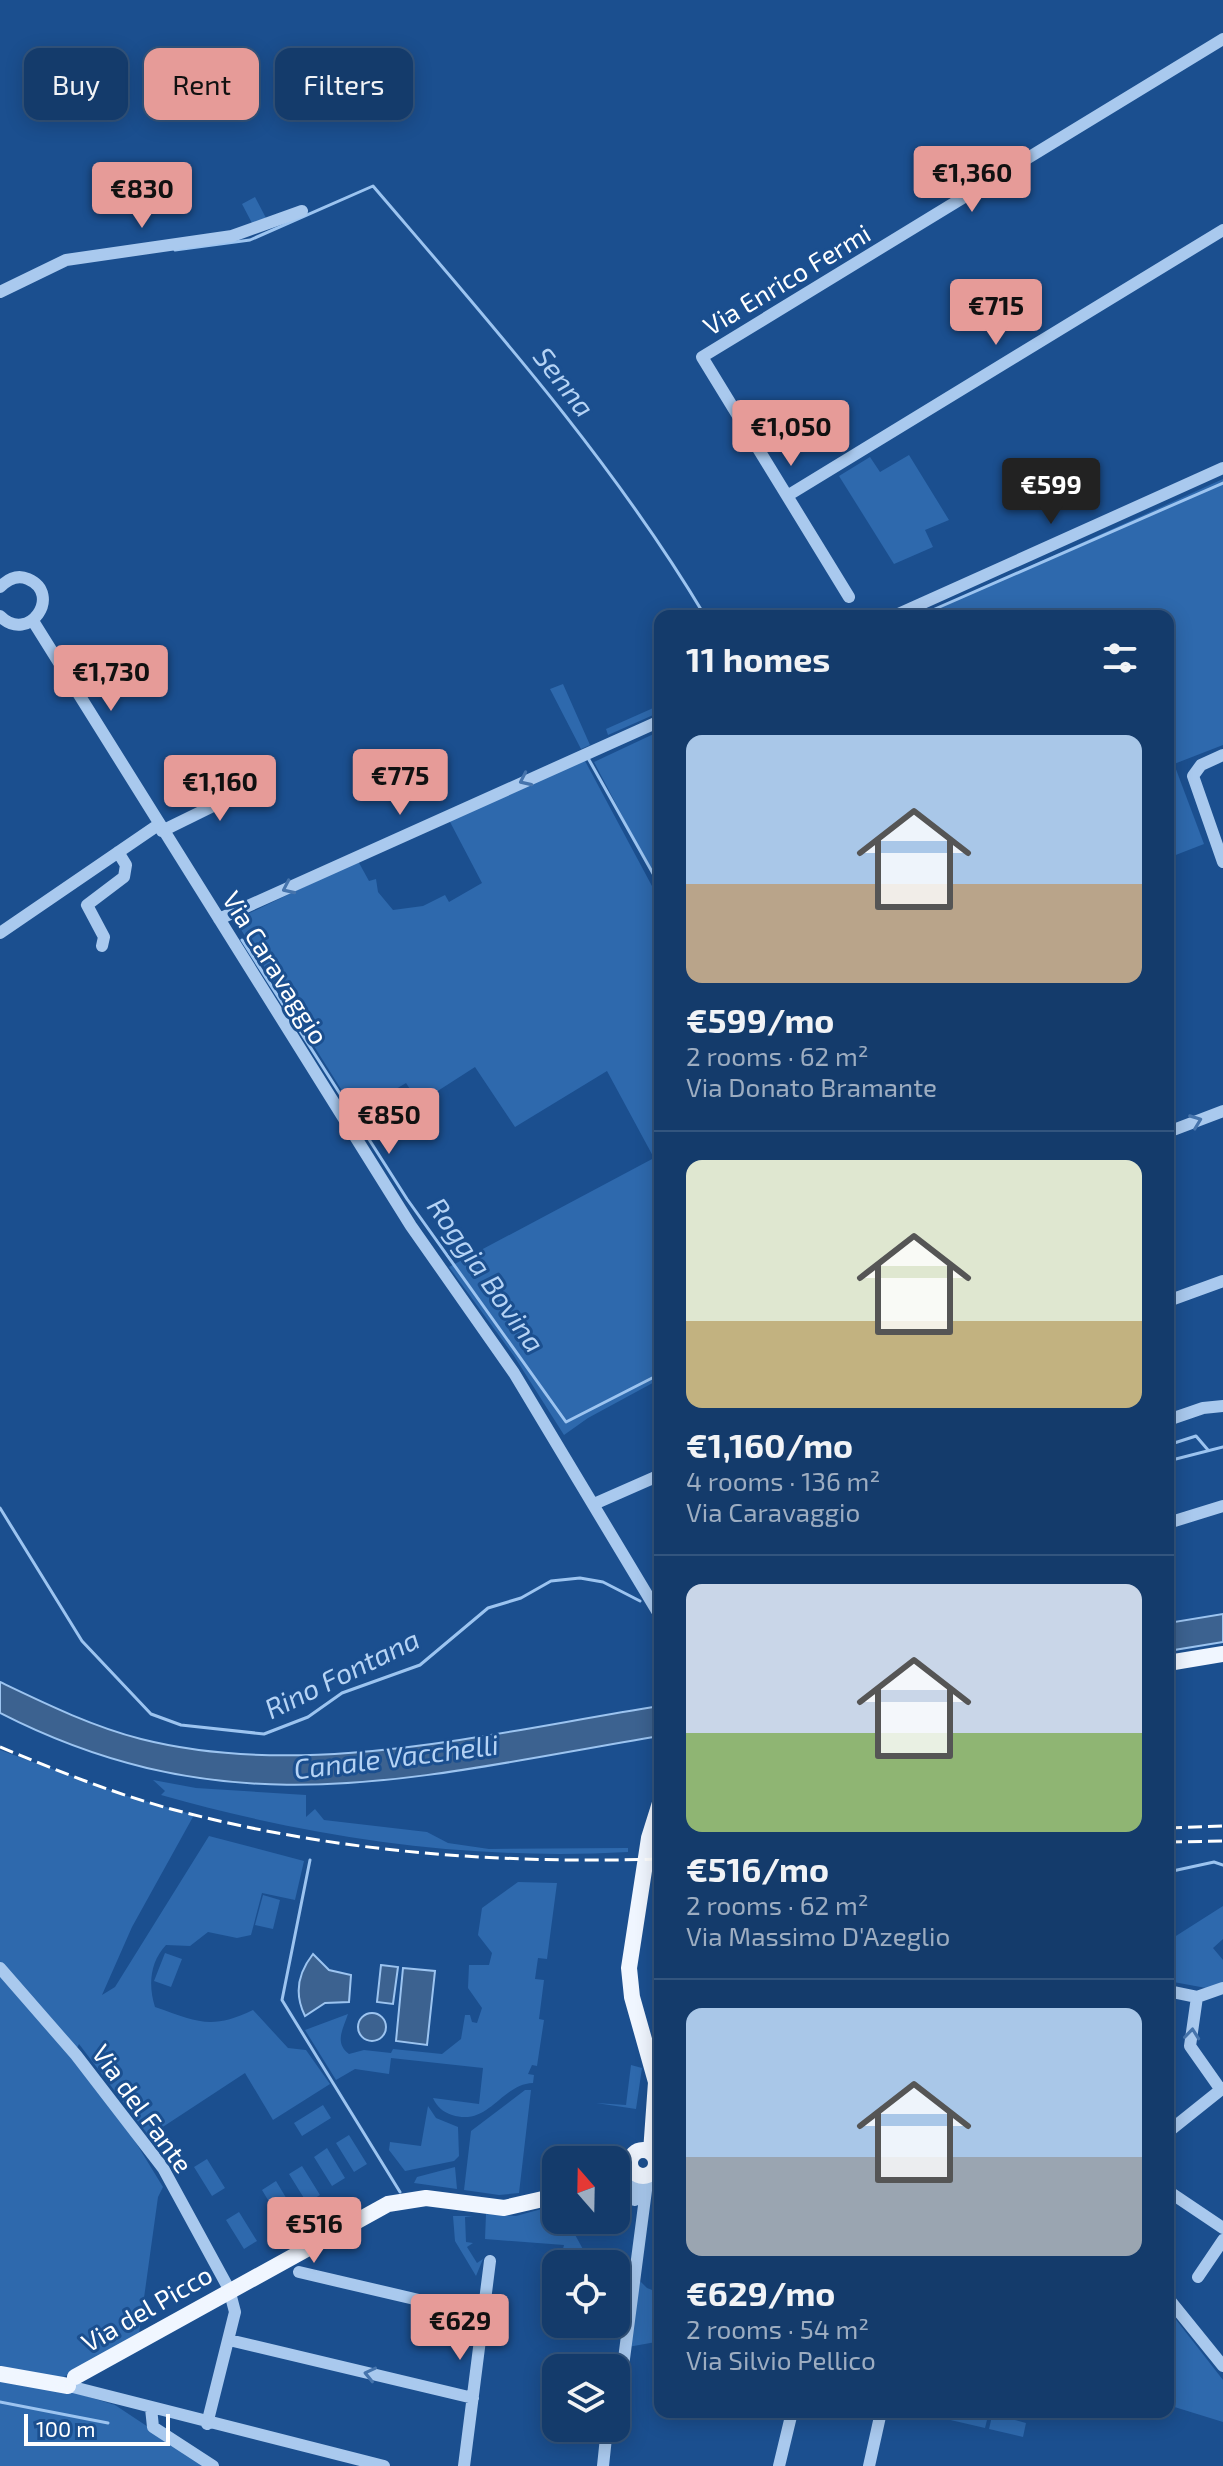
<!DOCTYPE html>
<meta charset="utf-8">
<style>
:root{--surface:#143b6b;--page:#214673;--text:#f1f3f6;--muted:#9dadc1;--line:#33557e;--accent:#e69b98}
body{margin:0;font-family:"Exo 2",sans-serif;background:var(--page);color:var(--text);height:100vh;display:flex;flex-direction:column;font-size:30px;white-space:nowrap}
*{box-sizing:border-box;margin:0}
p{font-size:26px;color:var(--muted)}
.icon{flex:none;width:44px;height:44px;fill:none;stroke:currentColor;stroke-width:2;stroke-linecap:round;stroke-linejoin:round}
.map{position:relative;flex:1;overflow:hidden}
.panel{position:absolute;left:654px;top:610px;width:520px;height:1808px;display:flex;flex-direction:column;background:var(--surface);border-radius:16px;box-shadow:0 4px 20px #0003,0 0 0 2px var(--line)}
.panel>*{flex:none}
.top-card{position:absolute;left:24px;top:48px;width:510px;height:72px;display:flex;gap:16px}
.needle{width:52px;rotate:340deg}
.controls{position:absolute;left:542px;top:2146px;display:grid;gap:16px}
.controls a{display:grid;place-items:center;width:88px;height:88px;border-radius:16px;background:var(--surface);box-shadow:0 4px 20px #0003,0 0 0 2px var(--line);font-size:40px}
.scale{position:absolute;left:24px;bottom:20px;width:146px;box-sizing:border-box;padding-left:8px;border:4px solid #fff;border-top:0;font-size:22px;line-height:28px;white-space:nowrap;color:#fff;-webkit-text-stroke:6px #1b4f8f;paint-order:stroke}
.price{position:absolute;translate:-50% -68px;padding:0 18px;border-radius:8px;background:var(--accent);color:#111;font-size:26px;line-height:52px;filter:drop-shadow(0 2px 4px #0008)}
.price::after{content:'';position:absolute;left:50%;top:48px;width:24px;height:18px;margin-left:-12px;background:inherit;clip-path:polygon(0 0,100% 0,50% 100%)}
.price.on{background:#222;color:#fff}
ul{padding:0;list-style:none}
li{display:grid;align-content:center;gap:16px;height:424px;padding:0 32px}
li+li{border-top:2px solid var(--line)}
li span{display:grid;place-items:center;height:248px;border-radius:16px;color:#555}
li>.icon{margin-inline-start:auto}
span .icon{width:144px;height:144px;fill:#fffc;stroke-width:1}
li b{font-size:34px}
h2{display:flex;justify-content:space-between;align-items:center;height:96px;padding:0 32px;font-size:34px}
.pill{padding:0 28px;border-radius:16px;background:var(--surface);box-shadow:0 4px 20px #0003,0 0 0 2px var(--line);font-size:28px;line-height:72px}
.pill.on{background:var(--accent);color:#111}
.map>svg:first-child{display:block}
.green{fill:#2e69ad}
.water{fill:#3c6290;stroke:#9cc4f0;stroke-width:2}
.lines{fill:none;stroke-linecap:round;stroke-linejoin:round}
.stream{stroke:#9cc4f0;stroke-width:3}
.minor{stroke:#a9c9ee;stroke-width:12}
.major{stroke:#f0f6ff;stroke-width:16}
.rail{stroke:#fff;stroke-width:3;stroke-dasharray:14 6;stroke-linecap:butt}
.oneway{stroke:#4674ac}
.labels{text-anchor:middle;stroke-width:6;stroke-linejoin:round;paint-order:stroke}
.street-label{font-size:26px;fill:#fff;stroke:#1b4f8f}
.water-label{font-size:28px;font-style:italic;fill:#b5d3f5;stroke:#1b4f8f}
</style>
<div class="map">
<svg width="1223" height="2466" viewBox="0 0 1223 2466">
<rect width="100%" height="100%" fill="#1b4f8f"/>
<!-- green -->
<path class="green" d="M255 197 266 218 253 225 242 204Z
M909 455 949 520 925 530 933 547 894 564 839 476 870 457 880 472Z
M1223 479V745L1174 764 1204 844 1168 858V616H920Z
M563 684 590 745 581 749 550 689Z
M660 705V712L608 735 606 729Z
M660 731V888L594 762Z
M584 759 660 901V1379L588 1418 564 1435 514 1356 449 1267 654 1158 607 1071 515 1127 475 1067 419 1103 406 1083 356 1113 235 920 358 861 369 881 376 879 378 892 393 910 423 906 445 895 449 902 482 883 449 820Z
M0 1750 127 1796 194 1815 132 1927 102 1995 115 1987 209 1836 304 1861 295 1900 262 1893 251 1935 237 1938 208 1932 190 1946 166 1945C150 1962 148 1985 155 2007 198 2022 211 2030 253 2010L288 2048 306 2050 330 2084 273 2120 245 2073 149 2136 79 2044 73 2056 119 2115 163 2187 158 2197 139 2334 50 2385 115 2405 207 2466H0Z
M153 1780 196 1788 306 1795V1817L315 1809 324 1820 427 1832 448 1843 489 1849 628 1848V1852C470 1861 312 1838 161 1795L165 1791Z
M518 1882 557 1883 547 1959 538 1958 535 1979 544 1980 539 2019 544 2020 537 2066 532 2065 528 2074 534 2075 533 2083C501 2084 489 2127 452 2115 443 2112 437 2107 433 2098L479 2104 483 2068 391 2058 389 2074 355 2069 336 2080 305 2030 348 2014C343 2029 334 2043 349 2054L364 2050 391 2053 393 2049 442 2054 461 2039 465 2015H470L472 2022 477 2023 482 2008 468 1988 469 1965H489L492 1953 478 1935 482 1908Z
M263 1895 280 1900 273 1929 255 1925Z
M1223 1906V1939L1213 1948 1223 1960V1983L1206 1988 1168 1981V1941Z
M165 1953 182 1959 171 1987 154 1981Z
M631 2065 642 2068 636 2109 596 2103 626 2105Z
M525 2090H531L519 2193 499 2195 464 2190 471 2131Z
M323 2105 331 2118 302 2136 294 2123Z
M428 2106 436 2118 458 2127 459 2156 454 2161 405 2171 389 2150 390 2142 421 2146Z
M349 2135 367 2164 354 2172 336 2143Z
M327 2148 345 2178 332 2186 314 2157Z
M207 2159 225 2188 212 2196 194 2167Z
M302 2166 320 2195 307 2203 289 2174Z
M455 2167 457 2189 414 2183 417 2177Z
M276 2181 294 2211 280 2220 262 2190Z
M556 2205V2220H567L591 2264H559L564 2245 485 2239 486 2214 516 2216Z
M239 2212 257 2241 244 2249 226 2220Z
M453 2216H473L465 2217 466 2242 473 2243 467 2247 477 2263 483 2259 476 2276 455 2241Z
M636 2277 647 2288 660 2293 656 2342 628 2347Z
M1174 2317 1223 2380V2422L1168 2405V2322Z
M916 2412H989L985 2428Z
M993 2412H1017L1015 2420 1026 2423 1023 2437 989 2429Z"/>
<!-- water -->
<path class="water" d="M1223 1614V1642L1168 1651V1623Z
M0 1682C46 1704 91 1726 141 1739 307 1781 493 1732 660 1706V1736C418 1776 232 1832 0 1713Z
M313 1954 329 1970 351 1975 349 2002 325 2003 305 2016C294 1994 298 1973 313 1954Z
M381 1965 398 1967 393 2004 377 2002Z
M403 1968 435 1971 427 2045 396 2041Z
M358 2027a14 14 0 1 1 28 0a14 14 0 1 1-28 0Z"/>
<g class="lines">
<!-- stream -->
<path class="stream" d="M175 250 250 240 373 186C491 324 612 460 705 616
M919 616 1223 483
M588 758 660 886
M242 940 407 1199 566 1422 660 1374
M1168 1445 1196 1436 1208 1450
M1168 1461 1223 1447
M0 1508 82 1641 151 1714 181 1725 264 1734 308 1717 342 1693 420 1665 488 1608 521 1598 551 1581 580 1578 603 1582 640 1601
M310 1860 282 2000 400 2192
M1168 1872 1214 1862 1223 1865
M0 2402 108 2423"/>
<!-- minor -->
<path class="minor" d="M0 292 66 260 232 236 302 211
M787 496 1223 230
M0 587C8 579 17 574 28 579 63 594 29 645 0 616
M849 597 702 357 1223 39
M894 616 1223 468
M33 621 411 1226 514 1373 660 1616
M1223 755 1201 765 1193 776 1223 862
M162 831 262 782
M219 919 660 721
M0 933 158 825
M102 946 104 937 87 905 124 877 126 865 118 852
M1168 1132 1223 1111
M1168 1301 1223 1281
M1168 1420 1203 1408 1223 1406
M594 1504 660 1475
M1168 1523 1223 1506
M0 1968 76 2055 163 2168 229 2289 235 2312 207 2424
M1168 1991 1197 1997 1190 2046 1221 2090
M1197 1997 1223 1988
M1168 2132 1223 2088
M1168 2191 1223 2228
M635 2200 637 2175
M299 2272 483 2315
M1198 2277 1223 2240
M1168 2298 1223 2366
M229 2340 473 2398
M69 2386 384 2466
M151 2408 153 2427 213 2466
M616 2420 648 2175
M464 2466 490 2261
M603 2466 607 2428
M779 2466 792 2412
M869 2466 881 2412"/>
<!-- major -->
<path class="major" d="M1168 1663 1223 1654
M630 2163a13 13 0 1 1 26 0a13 13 0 1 1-26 0Z
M651 2152 656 2082 632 1997 629 1968 649 1838 660 1803
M0 2374 68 2386
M75 2377 388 2204 426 2198 504 2208 556 2196"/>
<!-- rail -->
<path class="rail" d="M0 1747C56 1770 112 1793 171 1809 332 1852 495 1864 660 1859
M1168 1828 1223 1826
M1168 1842 1223 1841"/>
</g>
<!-- one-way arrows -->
<defs><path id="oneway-chevron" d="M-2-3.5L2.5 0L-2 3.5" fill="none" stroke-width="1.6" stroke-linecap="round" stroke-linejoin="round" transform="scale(2)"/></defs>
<g class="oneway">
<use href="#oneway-chevron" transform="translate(525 780) rotate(155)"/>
<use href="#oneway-chevron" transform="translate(288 888) rotate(155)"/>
<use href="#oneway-chevron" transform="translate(1196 1121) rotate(-21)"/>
<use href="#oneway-chevron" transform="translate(1192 2034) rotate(-84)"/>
<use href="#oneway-chevron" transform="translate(370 2374) rotate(-167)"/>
</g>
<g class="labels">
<!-- street labels -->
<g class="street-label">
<text transform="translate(787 280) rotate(-31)" y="9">Via Enrico Fermi</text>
<text transform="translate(275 968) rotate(58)" y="9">Via Caravaggio</text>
<text transform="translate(142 2109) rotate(54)" y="9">Via del Fante</text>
<text transform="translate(147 2309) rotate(-30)" y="9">Via del Picco</text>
</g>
<!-- water labels -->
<g class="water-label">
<text transform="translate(564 382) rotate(52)" y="10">Senna</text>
<text transform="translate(486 1275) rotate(55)" y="10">Roggia Bovina</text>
<text transform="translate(342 1674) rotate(-26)" y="10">Rino Fontana</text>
<text transform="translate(396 1757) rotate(-7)" y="10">Canale Vacchelli</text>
</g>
</g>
</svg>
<div class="controls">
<a><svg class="needle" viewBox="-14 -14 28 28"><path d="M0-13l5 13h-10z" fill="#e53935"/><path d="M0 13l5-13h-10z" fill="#9dadc1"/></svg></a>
<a><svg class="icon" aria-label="locate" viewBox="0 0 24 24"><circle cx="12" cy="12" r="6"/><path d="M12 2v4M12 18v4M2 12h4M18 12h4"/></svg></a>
<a><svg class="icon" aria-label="layers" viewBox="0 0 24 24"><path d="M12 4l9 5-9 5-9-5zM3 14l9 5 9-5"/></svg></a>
</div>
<div class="scale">100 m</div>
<b class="price" style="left:972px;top:214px">€1,360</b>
<b class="price" style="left:142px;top:230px">€830</b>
<b class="price" style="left:996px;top:347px">€715</b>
<b class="price" style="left:791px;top:468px">€1,050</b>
<b class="price on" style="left:1051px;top:526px">€599</b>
<b class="price" style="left:111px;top:713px">€1,730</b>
<b class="price" style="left:400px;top:817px">€775</b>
<b class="price" style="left:220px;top:823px">€1,160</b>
<b class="price" style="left:389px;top:1156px">€850</b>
<b class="price" style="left:314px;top:2265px">€516</b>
<b class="price" style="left:460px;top:2362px">€629</b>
<div class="top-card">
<a class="pill">Buy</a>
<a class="pill on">Rent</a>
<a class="pill">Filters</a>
</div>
<section class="panel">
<h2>11 homes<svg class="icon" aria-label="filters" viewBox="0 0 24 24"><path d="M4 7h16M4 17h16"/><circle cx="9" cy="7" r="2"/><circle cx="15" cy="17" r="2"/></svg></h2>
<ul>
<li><span style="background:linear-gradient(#a9c7e8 60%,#b9a48a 0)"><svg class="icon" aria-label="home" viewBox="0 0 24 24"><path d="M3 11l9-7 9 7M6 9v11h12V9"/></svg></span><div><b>€599/mo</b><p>2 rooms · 62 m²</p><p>Via Donato Bramante</p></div></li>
<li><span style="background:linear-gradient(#dfe7d0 65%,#c2b280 0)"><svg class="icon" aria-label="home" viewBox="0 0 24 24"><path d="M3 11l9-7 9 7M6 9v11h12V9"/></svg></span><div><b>€1,160/mo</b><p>4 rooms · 136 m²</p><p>Via Caravaggio</p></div></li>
<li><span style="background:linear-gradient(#c9d6e8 60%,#8fb573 0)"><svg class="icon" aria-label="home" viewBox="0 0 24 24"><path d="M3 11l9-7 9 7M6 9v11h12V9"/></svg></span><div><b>€516/mo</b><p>2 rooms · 62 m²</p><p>Via Massimo D'Azeglio</p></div></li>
<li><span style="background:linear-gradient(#a9c7e8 60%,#9aa5b1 0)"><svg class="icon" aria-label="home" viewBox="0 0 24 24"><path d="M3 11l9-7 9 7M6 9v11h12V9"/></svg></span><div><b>€629/mo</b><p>2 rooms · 54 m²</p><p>Via Silvio Pellico</p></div></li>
</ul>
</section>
</div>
